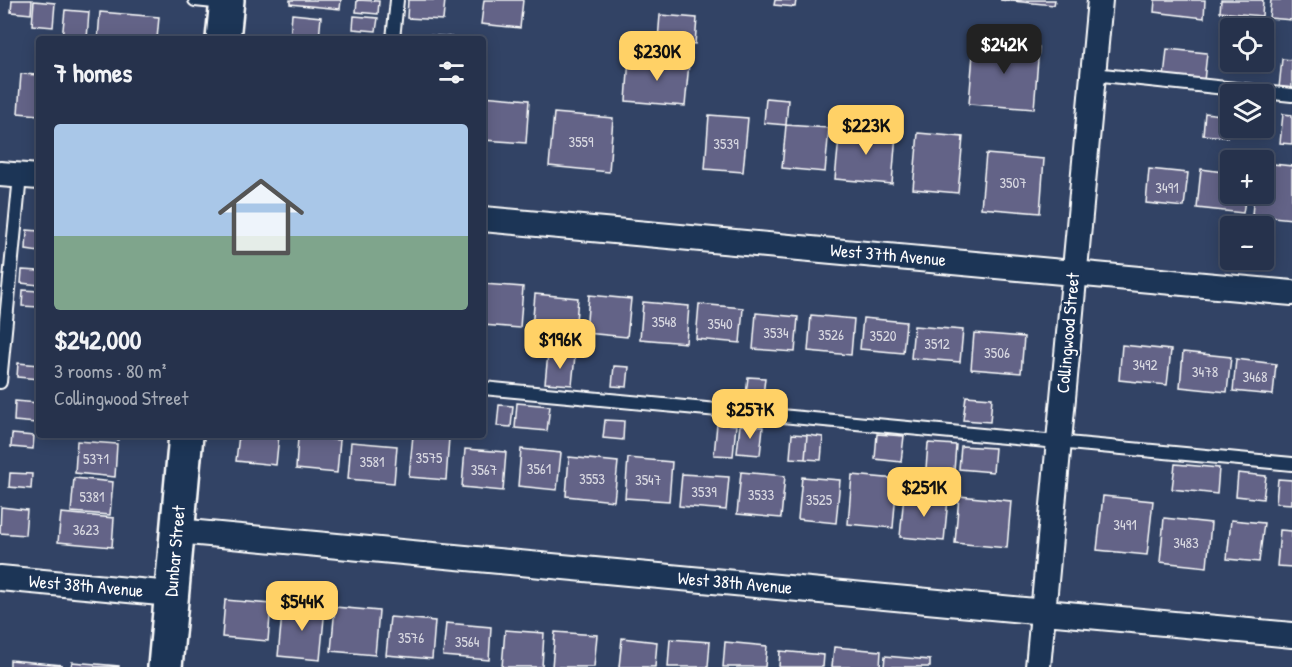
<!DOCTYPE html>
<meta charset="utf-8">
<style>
:root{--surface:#26324c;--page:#2e3a53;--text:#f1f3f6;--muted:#a4aab5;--line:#424d64;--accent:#ffd166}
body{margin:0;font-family:"Patrick Hand",sans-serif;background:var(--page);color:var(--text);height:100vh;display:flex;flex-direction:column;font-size:22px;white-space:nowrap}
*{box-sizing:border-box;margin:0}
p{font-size:20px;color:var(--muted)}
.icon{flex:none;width:33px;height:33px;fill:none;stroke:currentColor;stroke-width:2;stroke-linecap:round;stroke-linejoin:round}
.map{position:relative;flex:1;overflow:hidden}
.sheet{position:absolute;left:36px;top:36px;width:450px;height:402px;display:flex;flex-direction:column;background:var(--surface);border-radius:6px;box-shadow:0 3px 15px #0003,0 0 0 2px var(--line)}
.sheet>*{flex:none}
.controls{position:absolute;left:1220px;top:18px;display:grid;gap:12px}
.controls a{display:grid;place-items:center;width:54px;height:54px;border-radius:6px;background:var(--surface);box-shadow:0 3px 15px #0003,0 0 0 2px var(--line);font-size:30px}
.price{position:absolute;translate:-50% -51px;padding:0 14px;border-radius:12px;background:var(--accent);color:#111;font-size:20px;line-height:39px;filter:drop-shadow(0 2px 3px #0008)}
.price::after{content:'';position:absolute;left:50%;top:36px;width:18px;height:14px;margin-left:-9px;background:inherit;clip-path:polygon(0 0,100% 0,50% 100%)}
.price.on{background:#222;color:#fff}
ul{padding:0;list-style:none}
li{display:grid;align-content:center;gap:12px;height:318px;padding:0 18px}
li span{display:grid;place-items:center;height:186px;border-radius:6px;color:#555}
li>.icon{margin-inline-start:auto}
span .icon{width:108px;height:108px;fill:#fffc;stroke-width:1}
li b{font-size:26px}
h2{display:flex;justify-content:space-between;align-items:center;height:72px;padding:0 18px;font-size:26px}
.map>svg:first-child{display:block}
.building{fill:#636487;stroke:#fff;stroke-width:1.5}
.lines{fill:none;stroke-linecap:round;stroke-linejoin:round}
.service-casing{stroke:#fff;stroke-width:16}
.minor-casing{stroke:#fff;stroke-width:28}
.secondary-casing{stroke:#fff;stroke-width:38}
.service{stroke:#1d3557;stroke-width:12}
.minor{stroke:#1d3557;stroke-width:24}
.secondary{stroke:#1d3557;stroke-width:33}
.labels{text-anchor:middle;stroke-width:4.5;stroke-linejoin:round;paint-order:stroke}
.number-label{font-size:15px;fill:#d8d8e1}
.street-label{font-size:18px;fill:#fff;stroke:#1d3557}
</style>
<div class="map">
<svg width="1292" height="667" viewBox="0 0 1292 667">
<rect width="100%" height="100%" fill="#324365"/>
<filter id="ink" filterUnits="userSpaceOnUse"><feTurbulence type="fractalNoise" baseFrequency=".0167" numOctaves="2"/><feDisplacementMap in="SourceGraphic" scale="12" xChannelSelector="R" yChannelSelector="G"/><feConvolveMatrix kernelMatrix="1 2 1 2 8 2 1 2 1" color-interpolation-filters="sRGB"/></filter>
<g filter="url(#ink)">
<!-- building -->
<path class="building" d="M12 0H32L31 14 11 12Z
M290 0H341L340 9 290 4Z
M357 0 379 1 378 14 356 12Z
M408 0H445L443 20 407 18Z
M484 0H523L520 28 481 24Z
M775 0H796L795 7 774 5Z
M1000 0H1055L1054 5Z
M1155 0H1205L1204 18 1154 12Z
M1221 0H1263L1262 16 1220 12Z
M1271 0H1292V20L1269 18Z
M34 1 55 3 53 27 32 25Z
M65 10 89 12 87 39H62Z
M100 12 159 17 157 39H98Z
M292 14 321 17 319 39H290Z
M660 15 697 18 695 44 658 40Z
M354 16 378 18 376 31 353 29Z
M411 34 452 37V39H411Z
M974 41 1039 47 1034 109 969 104Z
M1167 49 1207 53 1204 81 1164 77Z
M629 57 689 63 685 106 626 101Z
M1282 59 1292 60V90L1279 88Z
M21 74 39 75V115L18 113Z
M483 96 529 100 526 143 483 140Z
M766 98 788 100 786 125 764 123Z
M554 113 613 118 609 172 549 166Z
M1205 113 1229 116 1227 137 1203 135Z
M1283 114 1292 115V144L1280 143Z
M709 115 748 118 743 172 705 169Z
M786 125 829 128 825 172 782 168Z
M840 128 896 133 892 184 835 179Z
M918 133 963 137 958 193 913 189Z
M986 154 1044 159 1040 213 981 208Z
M1263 163 1292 166V219L1252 215 1254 194H1263Z
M1149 169 1188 173 1184 207 1146 203Z
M1201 169 1230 173V194H1246L1243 213 1197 208Z
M27 230 39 231V252L26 250Z
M22 270 39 271V285L21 283Z
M483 284 523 287 520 328 483 325Z
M23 290 39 291V307L22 306Z
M535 294 578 298 574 344 531 340Z
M589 295 631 299 627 337 586 333Z
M643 302 689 306 686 343 640 339Z
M699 304 743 308 740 343 696 339Z
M756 313 798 317 795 352 753 349Z
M811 315 854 319 851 355 808 351Z
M863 318 906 322 903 353 860 349Z
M914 326 963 330 960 362 911 358Z
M974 333 1024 337 1021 373 971 369Z
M1122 345 1171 350 1167 385 1119 380Z
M1183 352 1231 357 1227 392 1180 387Z
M548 354 575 356 572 385 545 383Z
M1236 359 1276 364 1273 395 1233 391Z
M18 363 39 365V379L17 377Z
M614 366 629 367 627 387 612 386Z
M748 377 765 378 763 396 746 395Z
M966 396 992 398 990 422 963 420Z
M15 401 38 403 36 423 14 421Z
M517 403 550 406 547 431 515 428Z
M499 405 513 406 511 427 497 426Z
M605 420 624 421 623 440 603 438Z
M717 424 736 425 733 456 714 455Z
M740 425 763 427 760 455 737 453Z
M12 434 34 436 33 449 11 447Z
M792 434 807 435 805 459 790 458Z
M877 434 904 436 901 462 875 459Z
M74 435H119L118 440Z
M239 435H279L276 465 236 461Z
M413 435 449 438 446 480 409 477Z
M807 435 823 437 821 460 805 459Z
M298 437 340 440 337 473 296 469Z
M77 441 117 444 115 477 75 473Z
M351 442 397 446 394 483 348 479Z
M928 443 956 445 954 471 926 469Z
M961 446 995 448 993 472 959 469Z
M465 449 506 452 503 491 462 487Z
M521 449 561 453 557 490 518 486Z
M569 457 618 462 614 501 566 496Z
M628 458 672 462 669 501 625 498Z
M1175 464 1219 468 1217 494 1172 489Z
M741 472 785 476 781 518 737 514Z
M10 473 32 474 31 489 9 487Z
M1238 473 1266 476 1263 499 1236 496Z
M682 474 729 477 726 510 679 506Z
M852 475 897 479 893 528 848 524Z
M802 477 840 480 836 523 798 519Z
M74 478 113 482 110 515 71 512Z
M1278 479 1292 480V504L1276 503Z
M904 495 948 499 944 541 900 537Z
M959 496 1011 501 1007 548 955 543Z
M1103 496 1153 501 1147 555 1097 550Z
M1 507 27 510 25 535 0 533Z
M61 513 114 518 112 547 58 542Z
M1164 518 1211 523 1207 567 1160 562Z
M1231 520 1264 523 1259 562 1227 559Z
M1280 530 1292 531V567L1277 566Z
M225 600 271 604 268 641 222 637Z
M283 604 325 608 320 660 278 656Z
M335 607 379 611 375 655 331 651Z
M390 617 435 621 432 659 386 655Z
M446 623 491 627 489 660 443 656Z
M505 630 544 633 542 667H502Z
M555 632 597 635 594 667H552Z
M622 638 657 642 655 667H619Z
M670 639 710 642 708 667H668Z
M725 642 767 646 765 667H723Z
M834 647 881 651 880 667H832Z
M780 651 824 655 823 667H779Z
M885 656 930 660V667H884Z
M10 660 62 665V667H10Z
M72 662 119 666V667H71Z"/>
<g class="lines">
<defs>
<path id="service" d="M195 0 224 3
M393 39 397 0
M1093 74 1292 95
M0 382 20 176
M483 388 1292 464"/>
<path id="minor" d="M0 174 39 177
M483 219 1292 293
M177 531 1292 635
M0 578 171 594
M1038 667 1100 0"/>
<path id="secondary" d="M223 39 227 0
M165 667 186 435"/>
</defs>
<!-- service casing -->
<use href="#service" class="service-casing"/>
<!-- minor casing -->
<use href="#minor" class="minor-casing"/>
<!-- secondary casing -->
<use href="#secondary" class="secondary-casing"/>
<!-- service -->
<use href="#service" class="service"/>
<!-- minor -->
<use href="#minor" class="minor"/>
<!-- secondary -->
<use href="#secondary" class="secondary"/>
</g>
</g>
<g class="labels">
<!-- number labels -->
<g class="number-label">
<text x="581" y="147">3559</text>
<text x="726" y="149">3539</text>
<text x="1013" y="188">3507</text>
<text x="1167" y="193">3491</text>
<text x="664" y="327">3548</text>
<text x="720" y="329">3540</text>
<text x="776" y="338">3534</text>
<text x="831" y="340">3526</text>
<text x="883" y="341">3520</text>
<text x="937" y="349">3512</text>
<text x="997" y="358">3506</text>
<text x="1145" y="370">3492</text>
<text x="1205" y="377">3478</text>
<text x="1255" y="382">3468</text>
<text x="429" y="463">3575</text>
<text x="96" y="464">5371</text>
<text x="372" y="467">3581</text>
<text x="539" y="474">3561</text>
<text x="484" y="475">3567</text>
<text x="592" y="484">3553</text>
<text x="648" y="485">3547</text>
<text x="704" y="497">3539</text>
<text x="761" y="500">3533</text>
<text x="92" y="502">5381</text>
<text x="819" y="505">3525</text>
<text x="1125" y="530">3491</text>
<text x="86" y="535">3623</text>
<text x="1186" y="548">3483</text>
<text x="411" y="643">3576</text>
<text x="467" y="647">3564</text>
</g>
<!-- street labels -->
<g class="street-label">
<text transform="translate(888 255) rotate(5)" y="6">West 37th Avenue</text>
<text transform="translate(1068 333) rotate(-85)" y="6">Collingwood Street</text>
<text transform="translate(175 551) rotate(-85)" y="6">Dunbar Street</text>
<text transform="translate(735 583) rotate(5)" y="6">West 38th Avenue</text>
<text transform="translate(86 586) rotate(5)" y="6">West 38th Avenue</text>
</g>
</g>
</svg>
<div class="controls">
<a><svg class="icon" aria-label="locate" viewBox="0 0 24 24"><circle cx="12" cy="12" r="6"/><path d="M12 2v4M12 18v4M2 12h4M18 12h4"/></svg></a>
<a><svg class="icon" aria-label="layers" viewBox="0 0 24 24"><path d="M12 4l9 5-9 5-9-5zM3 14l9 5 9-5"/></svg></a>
<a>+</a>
<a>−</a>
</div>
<b class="price on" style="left:1004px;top:75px">$242K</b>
<b class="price" style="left:657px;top:82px">$230K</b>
<b class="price" style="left:866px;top:156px">$223K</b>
<b class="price" style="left:560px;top:370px">$196K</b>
<b class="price" style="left:750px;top:440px">$257K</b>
<b class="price" style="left:924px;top:518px">$251K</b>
<b class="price" style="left:302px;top:632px">$544K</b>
<section class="sheet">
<h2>7 homes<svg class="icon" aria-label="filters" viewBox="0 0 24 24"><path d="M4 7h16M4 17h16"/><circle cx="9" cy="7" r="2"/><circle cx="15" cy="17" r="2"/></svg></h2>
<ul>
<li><span style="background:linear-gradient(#a9c7e8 60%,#7fa58c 0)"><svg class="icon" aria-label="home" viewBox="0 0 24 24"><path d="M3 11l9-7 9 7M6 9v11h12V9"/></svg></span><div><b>$242,000</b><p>3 rooms · 80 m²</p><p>Collingwood Street</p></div></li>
</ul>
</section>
</div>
